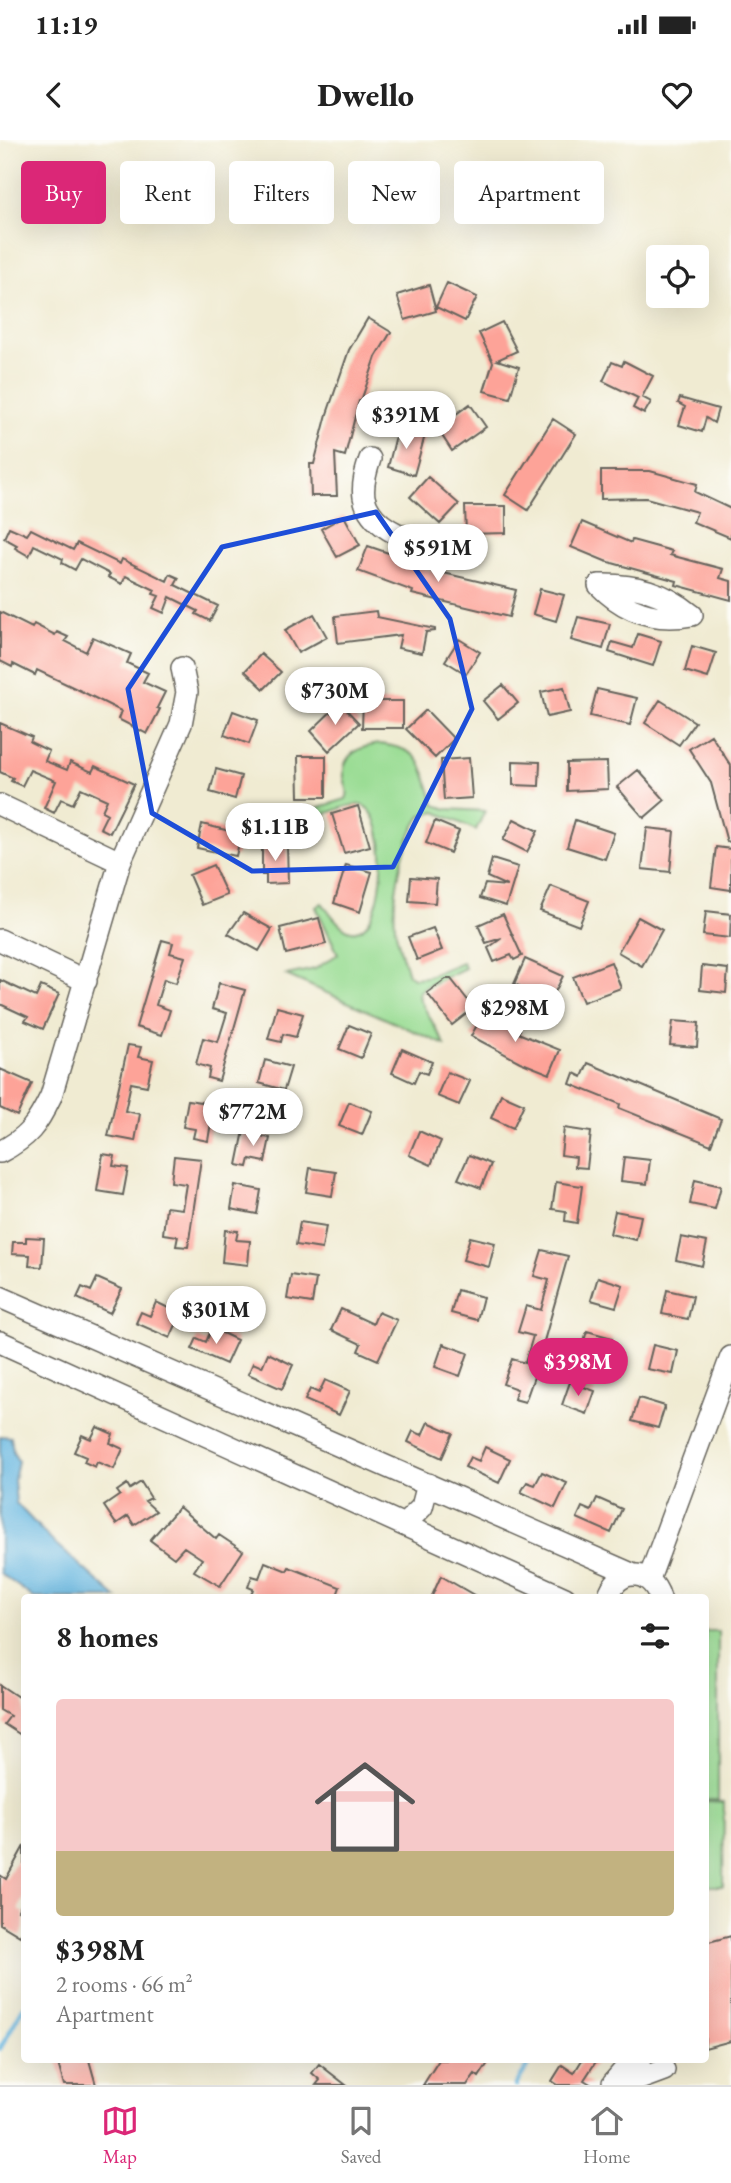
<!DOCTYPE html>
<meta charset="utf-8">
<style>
:root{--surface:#fff;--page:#f2f2f2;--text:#222;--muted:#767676;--line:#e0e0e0;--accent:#db2777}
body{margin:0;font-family:"EB Garamond",serif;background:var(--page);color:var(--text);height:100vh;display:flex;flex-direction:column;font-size:26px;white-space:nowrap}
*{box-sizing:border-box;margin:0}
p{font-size:23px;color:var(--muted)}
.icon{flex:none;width:38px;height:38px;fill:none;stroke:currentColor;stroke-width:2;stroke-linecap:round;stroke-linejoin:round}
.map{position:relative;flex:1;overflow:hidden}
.drawer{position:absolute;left:21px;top:1454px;width:688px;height:469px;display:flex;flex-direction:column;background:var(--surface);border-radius:7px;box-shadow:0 7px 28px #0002}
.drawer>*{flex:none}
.guide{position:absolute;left:21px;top:21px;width:690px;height:63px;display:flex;gap:14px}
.buttons{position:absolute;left:646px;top:105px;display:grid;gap:14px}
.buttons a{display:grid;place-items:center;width:63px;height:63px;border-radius:7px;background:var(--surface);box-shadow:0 7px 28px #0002;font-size:35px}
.price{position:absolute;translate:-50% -60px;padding:0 16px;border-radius:24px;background:#fff;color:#222;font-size:23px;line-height:46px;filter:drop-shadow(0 2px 4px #0008)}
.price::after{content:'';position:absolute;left:50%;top:42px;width:21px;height:16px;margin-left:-10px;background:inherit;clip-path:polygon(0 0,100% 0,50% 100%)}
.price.on{background:var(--accent);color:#fff}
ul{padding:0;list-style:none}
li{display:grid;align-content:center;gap:14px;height:371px;padding:0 35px}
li+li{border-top:2px solid var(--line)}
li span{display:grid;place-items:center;height:217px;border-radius:7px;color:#555}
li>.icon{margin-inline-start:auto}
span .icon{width:126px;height:126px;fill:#fffc;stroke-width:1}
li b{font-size:30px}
h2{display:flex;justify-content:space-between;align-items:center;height:84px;padding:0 35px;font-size:30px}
.pill{padding:0 24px;border-radius:7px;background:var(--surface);box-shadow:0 7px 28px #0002;font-size:24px;line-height:63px}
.pill.on{background:var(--accent);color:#fff}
.status{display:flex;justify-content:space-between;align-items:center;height:49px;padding:0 35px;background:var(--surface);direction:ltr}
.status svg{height:19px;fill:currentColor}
header{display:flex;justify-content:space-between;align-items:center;height:91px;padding:0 35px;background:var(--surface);font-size:32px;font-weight:800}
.menu{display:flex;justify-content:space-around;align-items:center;height:98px;border-top:2px solid var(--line);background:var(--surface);font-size:19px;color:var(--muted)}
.menu a{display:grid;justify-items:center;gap:4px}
.menu .on{color:var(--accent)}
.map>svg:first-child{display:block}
.green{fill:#9bdd95;stroke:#5c7c58;stroke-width:2}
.water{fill:#65b6e0;stroke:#40697e;stroke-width:2}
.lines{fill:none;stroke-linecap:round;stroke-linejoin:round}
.stream{stroke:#65b6e0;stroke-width:4.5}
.building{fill:#fda398}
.minor-casing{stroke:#66645c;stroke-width:24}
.minor{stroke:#fff;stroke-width:21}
.marked{fill:none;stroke:#1d4ed8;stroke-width:5;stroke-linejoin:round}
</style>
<div class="status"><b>11:19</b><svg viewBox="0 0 49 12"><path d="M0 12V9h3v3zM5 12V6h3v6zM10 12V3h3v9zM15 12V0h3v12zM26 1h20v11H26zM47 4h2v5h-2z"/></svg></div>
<header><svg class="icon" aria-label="back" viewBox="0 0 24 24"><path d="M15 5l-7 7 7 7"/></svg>Dwello<svg class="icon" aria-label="heart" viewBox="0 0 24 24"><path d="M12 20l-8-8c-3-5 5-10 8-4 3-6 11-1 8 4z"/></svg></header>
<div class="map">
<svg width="731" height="1945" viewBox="0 0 731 1945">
<rect width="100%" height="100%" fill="#fdfcf7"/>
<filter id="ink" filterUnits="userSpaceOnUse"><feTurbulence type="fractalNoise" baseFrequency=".0143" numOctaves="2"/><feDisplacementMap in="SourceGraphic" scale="14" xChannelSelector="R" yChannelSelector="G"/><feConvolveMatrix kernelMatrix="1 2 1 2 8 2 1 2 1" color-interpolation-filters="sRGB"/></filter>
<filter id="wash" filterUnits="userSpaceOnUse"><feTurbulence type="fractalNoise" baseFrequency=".00686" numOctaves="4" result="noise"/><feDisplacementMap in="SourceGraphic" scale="28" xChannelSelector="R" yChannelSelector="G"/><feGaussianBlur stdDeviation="1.57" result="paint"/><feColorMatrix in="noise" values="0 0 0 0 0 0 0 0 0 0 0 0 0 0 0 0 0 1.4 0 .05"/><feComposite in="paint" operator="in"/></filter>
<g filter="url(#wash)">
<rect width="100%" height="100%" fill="#f0ebd2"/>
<!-- green -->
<path class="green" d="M380 604C428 610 421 629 435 665L447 669 485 671 476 690 436 672 422 675C403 699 392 756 395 786 397 802 403 818 408 834L413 838 426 837 462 822 465 828 425 847 419 852 420 860 445 905 286 835 315 829 338 814 316 767 322 763C329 771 338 786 348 790 386 806 395 673 361 665 349 662 317 678 304 683L292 669H314L346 659C350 651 345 646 344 637 341 614 361 606 380 604Z
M705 1491H718V1660H705Z
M705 1661 724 1662 723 1746H705Z"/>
<!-- water -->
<path class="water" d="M0 1296 11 1297 13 1312 18 1321 14 1340 16 1363 49 1398 117 1458H34L0 1433Z"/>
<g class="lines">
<!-- stream -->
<path class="stream" d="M0 1909 24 1866
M516 1945 531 1920"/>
</g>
<g id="blocks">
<!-- building -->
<path class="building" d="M447 143 477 157 465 181 436 167Z
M429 145 436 171 405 180 397 155Z
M368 178 391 192 376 217 361 261H359L345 316 335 313 337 356H311L310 324H314L327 274 349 210Z
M502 182 517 211 497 220 519 227 510 258 484 251 493 222 479 193Z
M624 221 653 236 642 257 651 262 644 274 633 268 638 258 603 241 612 222 622 226Z
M680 258 718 269 714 283 706 278 702 292 679 285 685 267 678 263Z
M470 264 486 287 452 311 437 288Z
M553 279 576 294 528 370 505 355Z
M398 288 425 295 414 335 388 327Z
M601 331H650L697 344 695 352 731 369V398L693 382 697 372 646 358 601 359Z
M428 337 459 364 440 384 410 357Z
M465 366H506V393L466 394Z
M344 376 360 405 337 417 321 389Z
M582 382 631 403 632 400 672 411 670 415 723 429 720 438 731 441V460L676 445 677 441 605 421 571 407Z
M9 387 27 395 31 389 73 410 77 403 120 424 122 419 167 441 170 434 179 438 175 445 218 466 210 481 196 474 198 471 170 457 164 473 153 468 159 456 153 454 155 450 126 436 122 444 108 437 110 434 81 419 75 430 62 423 63 419 34 405 29 416 15 408 17 405 4 398Z
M368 406 406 419 405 424 516 450 509 477 412 454 413 451 358 431Z
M540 449 564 455 556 481 533 474Z
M376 471 377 477 435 489V491L426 492 422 513 398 508 401 495 338 503 335 476Z
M0 472 32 488 34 484 55 495 57 492 68 497 65 501 86 512 93 497 131 514 127 523 148 533 143 542 165 552 157 568 160 569 147 594 118 579 121 571 81 551 37 530 35 535 13 524 12 527 0 521Z
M314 474 327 497 298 513 285 490Z
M578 477 610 484 603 509 571 500Z
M638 494 661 501 653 526 609 512 612 502 633 508Z
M459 499 480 512 466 534 445 521Z
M692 506 716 513 708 538 685 531Z
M261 514 281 532 264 549 245 531Z
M503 545 518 563 498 579 483 561Z
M564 547 570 572 547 577 541 552Z
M597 549 637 558 630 585 590 576Z
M660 560 695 582 679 605 645 583Z
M363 561H403V588H362Z
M340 563 359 583 329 611 311 591Z
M426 570 454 599 435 618 406 589Z
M233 571 258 580 249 604 224 595Z
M0 583 32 597 30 602 49 611 45 621 67 630 70 622 92 632 95 626 134 644 110 693 100 688 107 674 102 671 107 660 81 648 73 664 61 659 54 673 44 668 56 641 30 630 22 646 11 641 13 638 0 632Z
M711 595 731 626V701L727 702 711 643 689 609Z
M298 616H326V657H299Z
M469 618 472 658 444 660 441 620Z
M513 621 540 622 539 646 513 645Z
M607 622 608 649 567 651V623Z
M216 629 241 636 235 659 210 652Z
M638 630 665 660 644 678 617 647Z
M358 666 370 706 344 713 332 674Z
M514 679 538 691 527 712 503 700Z
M575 680 614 693 605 719 567 707Z
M435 681 459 691 450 713 426 703Z
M202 684 241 694 236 716 197 708Z
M647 688 674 691 670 732 642 729Z
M262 704H287L288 743 266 744V735H262Z
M716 707 731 709V750L711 747Z
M492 719 518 727 506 766 480 758 485 744 507 746 487 737Z
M213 725 227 755 202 765 189 735Z
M346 725 372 732 360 772 334 763Z
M411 737 437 739 435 763 409 761Z
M551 746 589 761 579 786 540 771Z
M706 771 731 774 730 798 703 795Z
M243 773 272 789 259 811 228 794Z
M503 774 522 816 514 820 511 815 494 822 488 808 502 798 486 803 478 785Z
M638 777 662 790 642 826 618 812Z
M319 778 326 804 286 814 280 788Z
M433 788 442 810 417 820 408 797Z
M162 800 173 803 170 813 185 817 176 843 164 839 156 865 170 870 162 895 136 887Z
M525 819 563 836 551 860 514 844Z
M611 822 621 848 583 862 573 837Z
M702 826 728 829 726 853 700 850Z
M446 839H451L474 868 452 885 427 853Z
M0 840 36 857 41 846 59 854 43 889 25 881 28 877 0 864Z
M219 843 245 850 219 941 208 938 210 928 196 924 203 898 218 902 227 873 212 869Z
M277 867 303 874 296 897 283 894 281 902 268 899Z
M484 872 520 890 518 893 560 910 550 934 520 922 471 896Z
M673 881 699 883 697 907 670 905Z
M349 885 371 894 361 918 339 909Z
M128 905 141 907 138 917 153 920 147 946 131 943 125 971 140 974 135 1001 108 996Z
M402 909 432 922 427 934 419 931 414 943 392 933Z
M265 920 291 927 284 950 259 943Z
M588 923 721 979 711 1005 619 968 620 964 570 944 574 933 582 937Z
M0 929 32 943 17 976 0 968Z
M447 932 470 941 459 965 437 956Z
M501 954 524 964 513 988 491 978Z
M188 960 214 964 208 1001 193 998 195 989 183 987Z
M349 962 372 971 362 995 339 986Z
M245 986 255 988 254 995 270 998 265 1022 250 1019 248 1027 237 1025Z
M564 988 591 992 587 1028 575 1027 576 1017 561 1015Z
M419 991 441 1001 431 1025 409 1015Z
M103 1014 115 1016 113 1026 128 1028 123 1055 97 1051Z
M469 1015 491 1024 481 1048 458 1039Z
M174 1016 201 1019 188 1107 176 1106 178 1096 163 1094 166 1067 182 1069 186 1044 171 1042Z
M624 1017 650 1020 647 1044 621 1041Z
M310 1028 336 1032 332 1056 306 1052Z
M695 1040 721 1046 715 1069 690 1064Z
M556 1042 582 1046 577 1083 565 1081 566 1071 552 1069Z
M235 1045 261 1050 257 1074 231 1069Z
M615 1071 641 1076 636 1100 610 1094Z
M300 1082 326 1086 322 1109 296 1105Z
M225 1090 238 1091 236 1100 250 1101 248 1125 222 1122Z
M26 1097 44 1098 42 1127 29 1126 30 1115 12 1114 13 1102H26Z
M470 1097 495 1103 489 1127 463 1120Z
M681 1097 707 1102 702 1126 676 1120Z
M542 1110 568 1116 539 1219 540 1220 525 1262 514 1259 517 1249 503 1244 512 1219 525 1223 533 1196 518 1192 526 1166 541 1170 549 1140 534 1136Z
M291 1135 316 1139 312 1163 287 1159Z
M598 1137 623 1145 616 1167 591 1160Z
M97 1138 122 1149 110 1173 77 1158 82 1147 91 1151Z
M457 1150 483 1157 477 1180 451 1173Z
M667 1150 693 1156 688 1179 662 1174Z
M156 1162 181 1174 170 1198 136 1183 141 1172 150 1176Z
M341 1169 373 1184 378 1172 397 1180 378 1220 358 1211 361 1204 331 1190Z
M212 1188 237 1200 226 1224 192 1209 197 1198 206 1202Z
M587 1191 612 1198 605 1222 580 1214Z
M443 1204 468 1213 460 1236 435 1227Z
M653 1205 678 1211 673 1234 647 1229Z
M268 1213 293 1225 282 1249 248 1234 253 1223 262 1227Z
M325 1240 350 1251 339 1275 305 1260 310 1249 319 1253Z
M570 1242 595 1251 587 1274 562 1265Z
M639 1258 665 1266 658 1288 632 1281Z
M428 1282 453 1293 442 1318 408 1302 413 1291 422 1295Z
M97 1287 113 1294 110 1303 123 1309 114 1329 97 1322 95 1327 84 1322 86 1317 74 1312 82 1295 91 1299Z
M485 1307 510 1319 499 1343 465 1327 470 1317 479 1321Z
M542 1332 567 1343 555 1368 521 1352 527 1342 535 1345Z
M141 1342 151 1358 145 1361 156 1371 134 1385 128 1376 116 1384 104 1366 120 1355 117 1351 127 1344 130 1349Z
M597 1358 622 1369 611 1393 577 1378 582 1367 591 1371Z
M179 1367 216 1399 219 1395 243 1411 220 1446 194 1431 202 1419 184 1407 174 1418 150 1400Z
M265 1422 287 1431 289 1427 340 1447 336 1458H250L253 1449 248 1447 252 1436 259 1438Z
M441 1436 479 1458H431Z
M0 1545 24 1561V1597L4 1584 10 1576 0 1570Z
M24 1706V1759L18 1770 24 1773V1789L20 1796 0 1784V1735L6 1739Z
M731 1796V1901L705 1908V1803Z
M57 1920H89L96 1945H64Z
M439 1920H490L479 1937 475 1934 467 1945H423Z
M582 1920H597L584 1940 592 1945H558L552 1941 562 1925 574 1933Z
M319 1924 346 1945H316L320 1940 312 1933Z"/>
</g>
</g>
<g filter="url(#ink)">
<use href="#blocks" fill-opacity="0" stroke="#66645c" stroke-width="2"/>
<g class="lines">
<defs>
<path id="minor" d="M370 319C366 331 362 344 364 357 369 385 404 400 429 404
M599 445C625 472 655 482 692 475
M599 445C635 444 664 452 692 475
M0 665 120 722
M0 800 86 841
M0 1012C29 997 37 985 51 956L120 722 181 584 187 552 182 528
M0 1157 634 1435
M0 1202 565 1458
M404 1385 422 1367 428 1344
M649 1439 731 1217
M608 1458C616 1427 651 1427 660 1458
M613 1943 637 1940 664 1930
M613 1943 630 1923 640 1920"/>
</defs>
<!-- minor casing -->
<use href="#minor" class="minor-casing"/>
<!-- minor -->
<use href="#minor" class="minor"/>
</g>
</g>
<!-- marked area -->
<path class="marked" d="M376 372 450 479 472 569 393 727 252 731 152 673 128 549 222 407Z"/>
</svg>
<div class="buttons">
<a><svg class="icon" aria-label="locate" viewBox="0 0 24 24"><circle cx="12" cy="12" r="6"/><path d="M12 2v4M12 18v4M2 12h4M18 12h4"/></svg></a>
</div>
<b class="price" style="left:406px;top:311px">$391M</b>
<b class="price" style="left:438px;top:444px">$591M</b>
<b class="price" style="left:335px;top:587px">$730M</b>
<b class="price" style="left:275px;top:723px">$1.11B</b>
<b class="price" style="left:515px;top:904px">$298M</b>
<b class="price" style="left:253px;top:1008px">$772M</b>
<b class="price" style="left:216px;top:1206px">$301M</b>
<b class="price on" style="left:578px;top:1258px">$398M</b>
<div class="guide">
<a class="pill on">Buy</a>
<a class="pill">Rent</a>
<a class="pill">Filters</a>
<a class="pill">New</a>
<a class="pill">Apartment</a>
</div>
<section class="drawer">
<h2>8 homes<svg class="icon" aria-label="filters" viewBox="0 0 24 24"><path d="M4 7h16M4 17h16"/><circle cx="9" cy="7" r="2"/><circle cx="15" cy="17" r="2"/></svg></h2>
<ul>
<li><span style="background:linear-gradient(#f6c9c9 70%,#c2b280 0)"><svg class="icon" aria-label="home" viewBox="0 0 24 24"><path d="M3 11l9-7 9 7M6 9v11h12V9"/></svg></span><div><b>$398M</b><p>2 rooms · 66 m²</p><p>Apartment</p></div></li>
</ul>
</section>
</div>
<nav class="menu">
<a class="on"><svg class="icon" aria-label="map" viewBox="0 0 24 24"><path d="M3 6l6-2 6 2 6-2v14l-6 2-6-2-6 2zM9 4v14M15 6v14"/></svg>Map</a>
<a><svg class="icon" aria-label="saved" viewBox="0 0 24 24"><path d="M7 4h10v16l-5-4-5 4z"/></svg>Saved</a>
<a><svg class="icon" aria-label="home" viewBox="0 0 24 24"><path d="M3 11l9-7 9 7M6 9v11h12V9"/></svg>Home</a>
</nav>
